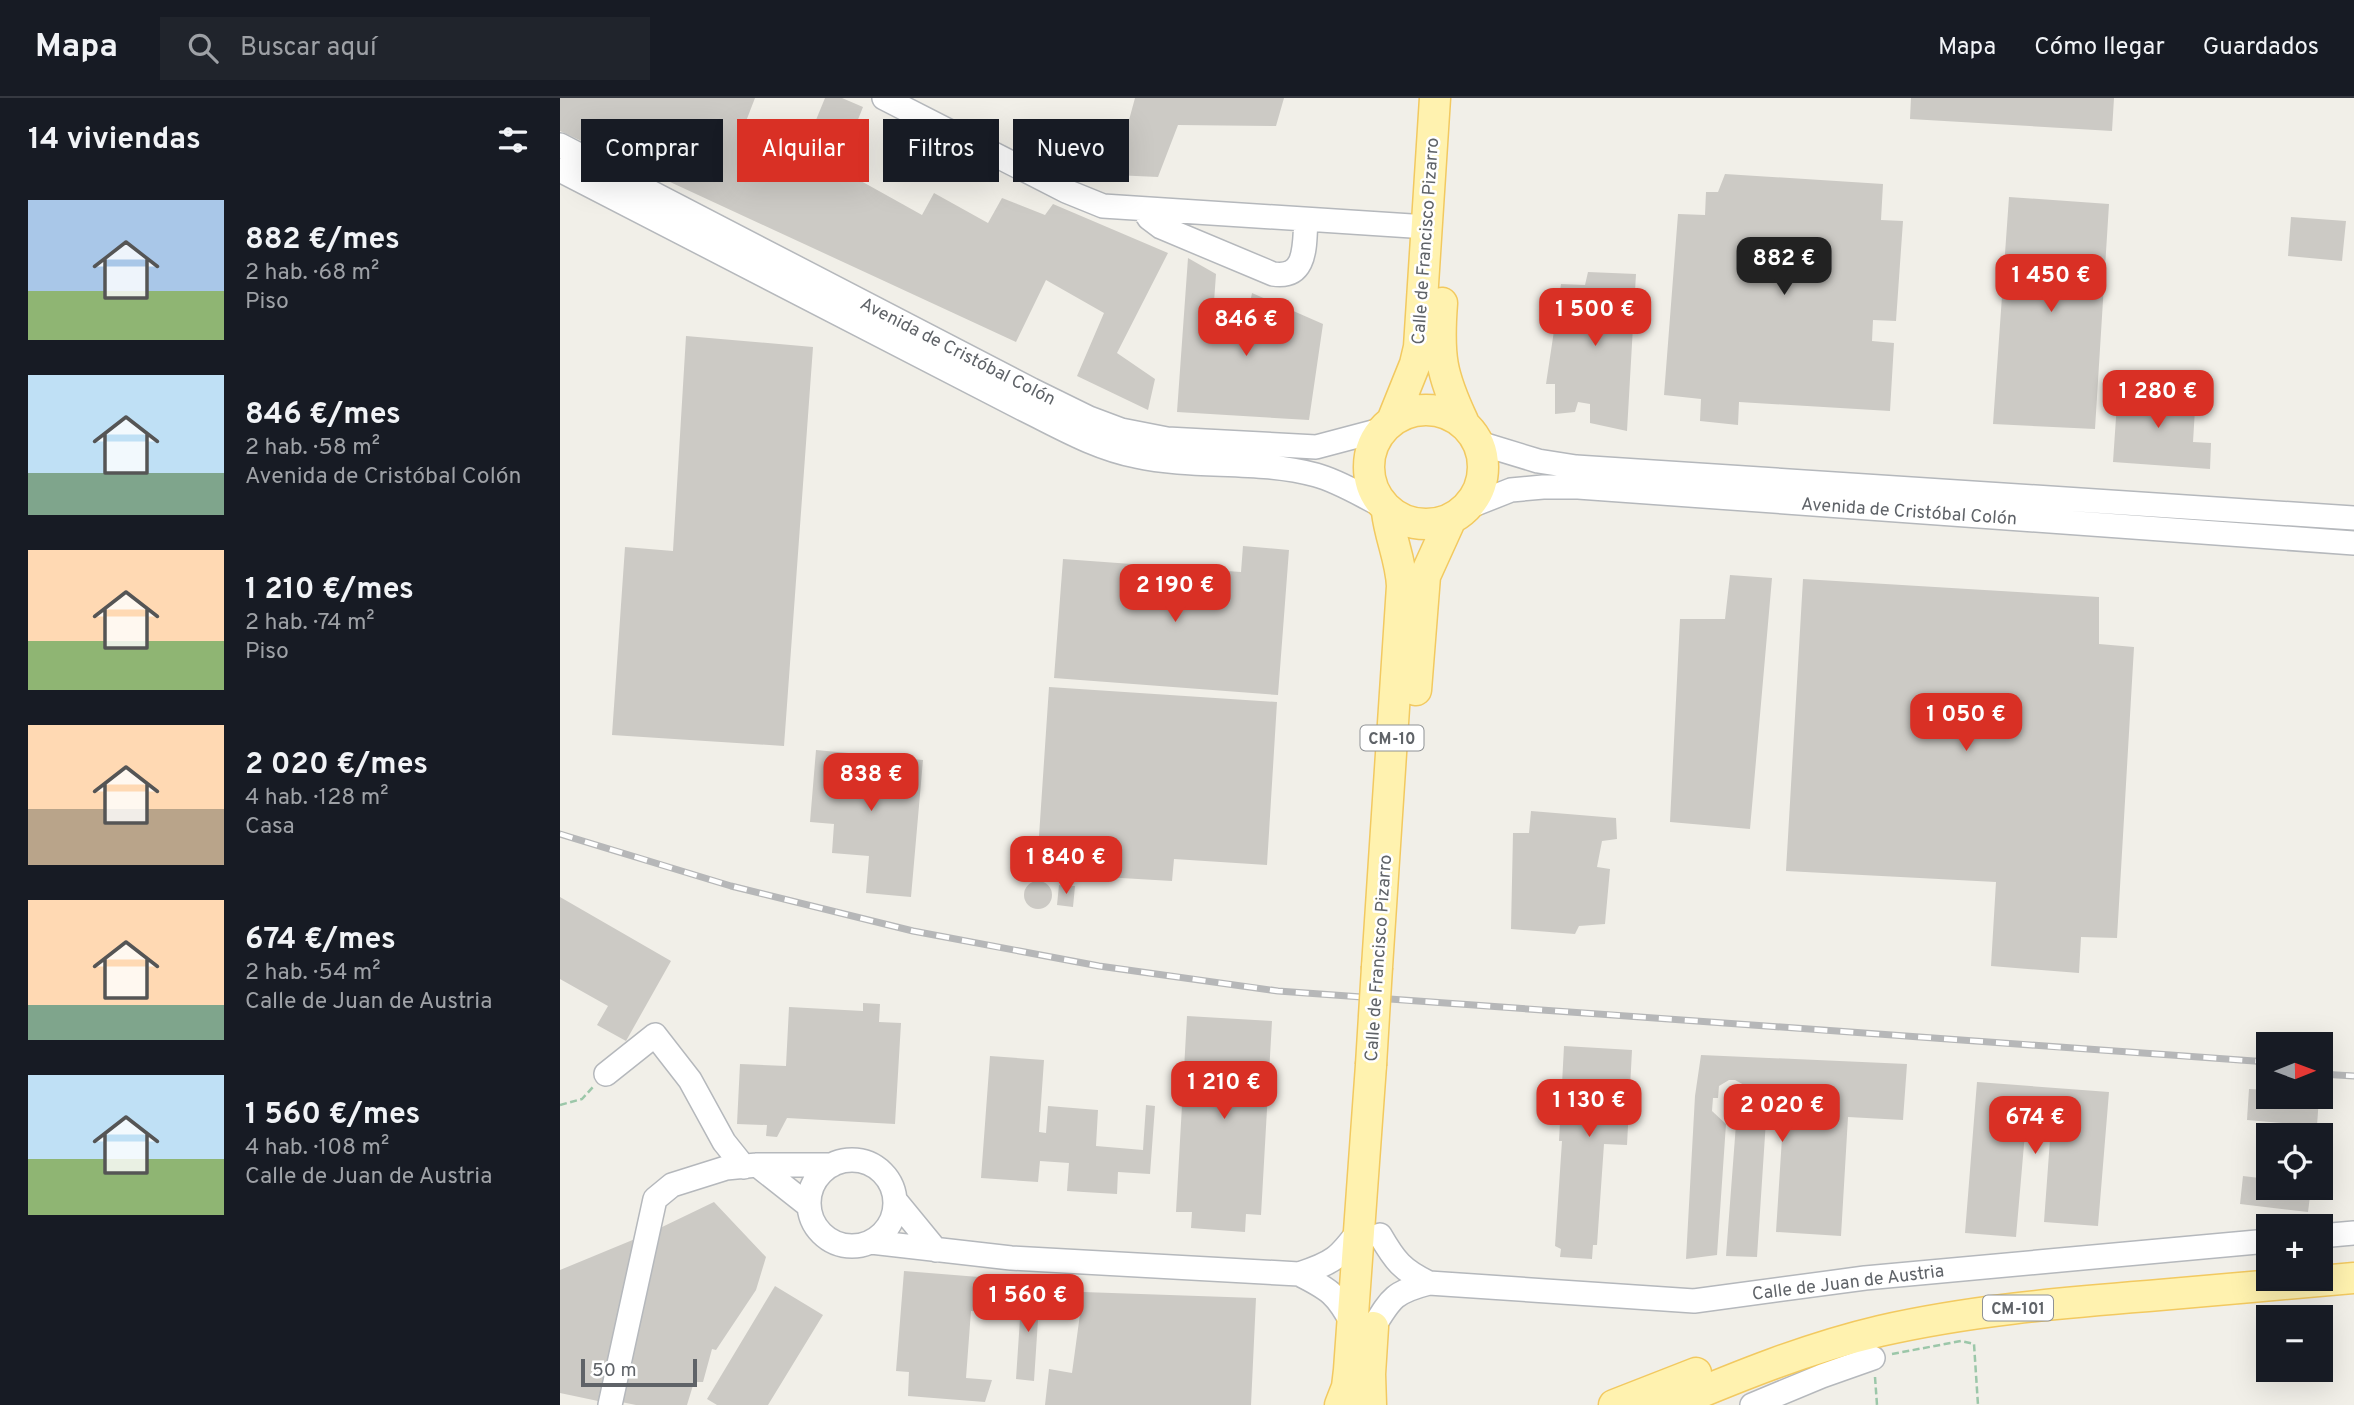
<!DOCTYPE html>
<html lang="es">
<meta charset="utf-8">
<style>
:root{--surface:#171b24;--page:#20242c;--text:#f1f3f6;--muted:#9ea1a6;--line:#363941;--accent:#d93025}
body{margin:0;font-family:Overpass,sans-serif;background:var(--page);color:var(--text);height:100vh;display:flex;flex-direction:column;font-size:26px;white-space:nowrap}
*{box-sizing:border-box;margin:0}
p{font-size:23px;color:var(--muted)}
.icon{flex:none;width:38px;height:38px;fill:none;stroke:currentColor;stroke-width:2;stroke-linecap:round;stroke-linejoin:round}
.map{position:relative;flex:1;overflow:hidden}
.sheet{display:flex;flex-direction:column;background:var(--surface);width:560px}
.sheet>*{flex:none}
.banner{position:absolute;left:21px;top:21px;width:665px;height:63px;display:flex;gap:14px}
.needle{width:46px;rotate:89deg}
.fabs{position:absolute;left:1696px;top:934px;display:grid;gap:14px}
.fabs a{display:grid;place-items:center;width:77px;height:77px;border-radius:0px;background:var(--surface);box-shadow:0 7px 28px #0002;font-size:35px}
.scale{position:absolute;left:21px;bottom:18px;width:116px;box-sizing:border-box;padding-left:7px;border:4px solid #5f6368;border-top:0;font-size:19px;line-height:24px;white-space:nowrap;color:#5f6368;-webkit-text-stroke:5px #fff;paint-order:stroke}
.price{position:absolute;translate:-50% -60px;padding:0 16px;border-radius:14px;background:var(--accent);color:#fff;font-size:23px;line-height:46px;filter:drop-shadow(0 2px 4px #0008)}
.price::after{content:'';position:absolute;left:50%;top:42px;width:21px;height:16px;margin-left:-10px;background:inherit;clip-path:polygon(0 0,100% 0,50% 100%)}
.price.on{background:#222;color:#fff}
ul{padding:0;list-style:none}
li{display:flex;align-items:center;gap:21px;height:175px;padding:0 28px}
li span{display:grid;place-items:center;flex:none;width:196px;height:140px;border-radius:0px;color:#555}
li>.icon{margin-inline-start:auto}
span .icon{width:84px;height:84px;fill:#fffc;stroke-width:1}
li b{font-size:30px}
h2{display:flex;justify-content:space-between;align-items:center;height:84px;padding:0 28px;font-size:30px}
.pill{padding:0 24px;border-radius:0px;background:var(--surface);box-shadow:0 7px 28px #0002;font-size:24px;line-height:63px}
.pill.on{background:var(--accent);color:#fff}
header{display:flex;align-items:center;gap:42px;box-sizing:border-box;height:98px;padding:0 35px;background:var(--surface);border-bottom:2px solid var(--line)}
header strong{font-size:33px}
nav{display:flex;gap:38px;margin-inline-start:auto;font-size:24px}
.search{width:490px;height:63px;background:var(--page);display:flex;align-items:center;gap:18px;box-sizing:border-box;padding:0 24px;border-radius:0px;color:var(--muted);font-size:26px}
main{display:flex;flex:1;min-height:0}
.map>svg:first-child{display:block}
.building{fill:#cccac5}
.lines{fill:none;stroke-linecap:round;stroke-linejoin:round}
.minor-casing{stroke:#b5b8bc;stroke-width:26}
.major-casing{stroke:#f2c960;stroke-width:33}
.path{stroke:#9cc7a9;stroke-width:2.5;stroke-dasharray:7 3.5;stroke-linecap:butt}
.minor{stroke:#fff;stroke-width:23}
.major{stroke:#fff2af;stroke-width:30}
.rail-casing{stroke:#b6b7b8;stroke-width:7}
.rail{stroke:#fff;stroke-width:4.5;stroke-dasharray:13;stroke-linecap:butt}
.major-bridge-casing{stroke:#f2c960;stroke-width:33;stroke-linecap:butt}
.major-bridge{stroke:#fff2af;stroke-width:30}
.labels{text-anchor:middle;stroke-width:5;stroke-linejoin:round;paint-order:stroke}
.shield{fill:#fff;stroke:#8f9295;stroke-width:2}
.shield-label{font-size:16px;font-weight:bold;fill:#5f6368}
.street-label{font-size:18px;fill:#5f6368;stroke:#fff}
</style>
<header>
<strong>Mapa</strong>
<div class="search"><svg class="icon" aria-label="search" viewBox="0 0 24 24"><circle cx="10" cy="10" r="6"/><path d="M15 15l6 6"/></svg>Buscar aquí</div>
<nav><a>Mapa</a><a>Cómo llegar</a><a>Guardados</a></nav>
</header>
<main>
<section class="sheet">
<h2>14 viviendas<svg class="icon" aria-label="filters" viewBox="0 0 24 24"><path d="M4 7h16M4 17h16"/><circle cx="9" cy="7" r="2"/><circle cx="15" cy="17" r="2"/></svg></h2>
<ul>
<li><span style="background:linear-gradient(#a9c7e8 65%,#8fb573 0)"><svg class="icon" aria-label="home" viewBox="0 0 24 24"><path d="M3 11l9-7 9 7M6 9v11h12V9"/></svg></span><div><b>882 €/mes</b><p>2 hab. · 68 m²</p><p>Piso</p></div></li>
<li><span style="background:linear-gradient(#bfe0f5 70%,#7fa58c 0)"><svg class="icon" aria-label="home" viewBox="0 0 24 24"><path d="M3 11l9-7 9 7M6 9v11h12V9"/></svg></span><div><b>846 €/mes</b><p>2 hab. · 58 m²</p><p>Avenida de Cristóbal Colón</p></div></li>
<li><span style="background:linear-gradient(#ffd9b3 65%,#8fb573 0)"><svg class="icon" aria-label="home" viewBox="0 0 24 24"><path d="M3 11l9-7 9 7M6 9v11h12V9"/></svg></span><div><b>1 210 €/mes</b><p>2 hab. · 74 m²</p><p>Piso</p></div></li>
<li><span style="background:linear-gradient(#ffd9b3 60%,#b9a48a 0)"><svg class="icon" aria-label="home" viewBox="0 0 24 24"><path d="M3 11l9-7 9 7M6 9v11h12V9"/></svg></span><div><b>2 020 €/mes</b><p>4 hab. · 128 m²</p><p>Casa</p></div></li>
<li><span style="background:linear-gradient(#ffd9b3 75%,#7fa58c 0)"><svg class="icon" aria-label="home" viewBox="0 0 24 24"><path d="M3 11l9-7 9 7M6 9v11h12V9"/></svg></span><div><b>674 €/mes</b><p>2 hab. · 54 m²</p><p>Calle de Juan de Austria</p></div></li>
<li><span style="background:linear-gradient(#bfe0f5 60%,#8fb573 0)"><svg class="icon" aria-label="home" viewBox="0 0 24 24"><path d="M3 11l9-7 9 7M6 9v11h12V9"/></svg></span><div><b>1 560 €/mes</b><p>4 hab. · 108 m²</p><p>Calle de Juan de Austria</p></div></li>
</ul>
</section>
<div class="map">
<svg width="1794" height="1307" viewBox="0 0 1794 1307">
<rect width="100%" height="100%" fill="#f1efe8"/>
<!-- building -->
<path class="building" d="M0 0H195L183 31 242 56 265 0H282L303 9 283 59 301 83 362 117 374 95 428 125 442 100 485 117 493 106 608 155 557 255 595 281 588 312 517 278 544 215 486 182 456 244 0 33Z
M575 0H724L716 28 618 27 598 79 554 77Z
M1351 0H1554L1552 33 1350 21Z
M1165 76 1323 86 1321 122 1343 123 1336 223 1313 222 1312 243 1334 245 1330 313 1179 304 1178 327 1140 323 1141 301 1104 297 1118 116 1145 117 1146 94H1158Z
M1449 99 1549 106 1535 331 1433 326Z
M1731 119 1786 123 1782 163 1728 158Z
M628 160 656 176 652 232 684 234 692 195 763 226 749 322 617 314Z
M1028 174 1076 176 1067 333 1030 325V306L1018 304 1015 314 995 316V286H986L1001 186 1025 187Z
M126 238 253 249 224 648 52 637 65 449 113 453Z
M1558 290 1636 295 1633 344 1651 345 1650 371 1553 364Z
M683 448 729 452 718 597 494 580 503 461 681 474Z
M1170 477 1212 480 1190 731 1110 724 1120 521H1165Z
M1243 481 1539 499V546L1574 549 1557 840 1521 839 1519 875 1431 868 1436 784 1226 773Z
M489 589 717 604 707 767 614 761 612 783 544 779 545 758 478 753Z
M256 652 363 662 351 799 306 795 309 758 272 755 274 726 250 724Z
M971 713 1056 720 1057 741 1042 743 1037 769 1050 771 1045 826 1019 828 1015 836 951 831 953 735H969Z
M464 797a14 14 0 1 1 28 0a14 14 0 1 1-28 0Z
M499 787 515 788 513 809 497 807Z
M0 799 111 863 66 943 37 927 48 908 0 881Z
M303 905 320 906 319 924 341 925 335 1026 227 1020 217 1039 206 1038 207 1027 177 1026 180 966 226 968 229 909 303 913Z
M627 918 712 923 701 1117 686 1116 685 1134 631 1130 632 1114H616Z
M1004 948 1072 952 1067 1047 1044 1046 1037 1147H1033L1032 1161 1000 1159 1001 1151 995 1148 1002 1043H999Z
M1141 957 1347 966 1343 1022 1288 1019 1281 1138 1216 1134 1224 1008 1207 1007 1197 1159 1166 1158 1176 1026 1185 1019 1191 1009 1186 999V988L1175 982H1169L1159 988 1158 1000H1153L1152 1013 1166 1026 1157 1157 1126 1161 1135 998Z
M430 958 484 962 479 1034 486 1035 488 1008 538 1012 536 1048 583 1052 586 1007 595 1008 590 1076 558 1074 557 1096 507 1093 509 1065 480 1063 478 1084 421 1080Z
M1417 984 1549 994 1538 1128 1484 1124 1492 1014 1467 1012 1456 1139 1405 1135Z
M1689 991 1708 992V999H1759L1757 1028 1687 1022Z
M1683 1078 1708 1081V1090H1751L1748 1114 1680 1106Z
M154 1104 206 1159 196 1192 156 1252 152 1251 143 1284H134L127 1307H76L61 1304 100 1130Z
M75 1141 38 1303 0 1295V1172Z
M344 1173 444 1181 441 1215 411 1213 406 1280 432 1282 425 1304 348 1298 349 1274 336 1273Z
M215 1188 263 1217 208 1307H157L147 1301Z
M462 1190 480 1191 474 1283 456 1281Z
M523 1194 696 1200 691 1307H485L489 1271 512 1275Z"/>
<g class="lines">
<defs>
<path id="minor" d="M324 0 506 93 543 108 867 129
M0 47 472 292 529 320 561 332 607 341 756 349 824 331
M0 72 463 311C500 329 535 350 576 358 635 371 698 361 756 377 778 383 799 396 819 406
M584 112 589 120 601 129 713 176C748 181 744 146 746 122
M919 345 978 363 1016 369 1794 420
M908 409 951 392 983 389H1018L1794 445
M46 976 95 937 130 982 164 1044 184 1069
M249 1105a43 43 0 1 1 86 0a43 43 0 1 1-86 0Z
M197 1067 249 1108
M335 1102 376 1152
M1760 1138 1794 1135
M311 1144 451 1160 739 1176
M869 1185 1134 1203 1305 1180 1708 1143
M793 1227C777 1196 769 1191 739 1176 773 1165 779 1160 800 1131
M813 1230C831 1200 834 1194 869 1185 842 1172 835 1163 820 1137
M50 1307 95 1101 112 1087 166 1070 197 1067H272
M1192 1307 1262 1278 1313 1260"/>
<path id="major" d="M882 205C878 258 881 276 903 323
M809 369a57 57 0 1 1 114 0a57 57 0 1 1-114 0Z
M832 323 855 266 859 249 875 0
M856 592 865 478 890 423
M817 869 842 488C841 462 830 440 827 414
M780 1307 787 1289 789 1272 811 967
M811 1307 810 1276 813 1229
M1054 1307 1136 1275
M1110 1307C1179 1278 1248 1250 1320 1233 1408 1213 1498 1205 1588 1198 1657 1192 1725 1186 1794 1180"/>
</defs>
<!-- minor casing -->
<use href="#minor" class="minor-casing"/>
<!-- major casing -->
<use href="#major" class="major-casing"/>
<!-- path -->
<path class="path" d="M0 1007 22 1001 33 989
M1332 1256 1401 1243 1414 1246 1418 1307
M1315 1279 1317 1307"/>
<!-- minor -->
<use href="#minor" class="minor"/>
<!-- major -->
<use href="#major" class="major"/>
<defs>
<path id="rail" d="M0 736 171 788 353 833 539 868 718 893 1708 964
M1760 976 1794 978"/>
</defs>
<!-- rail casing -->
<use href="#rail" class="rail-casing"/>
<!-- rail -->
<use href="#rail" class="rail"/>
<defs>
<path id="major-bridge" d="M811 967 817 869"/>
</defs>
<!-- major-bridge casing -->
<use href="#major-bridge" class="major-bridge-casing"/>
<!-- major-bridge -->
<use href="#major-bridge" class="major-bridge"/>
</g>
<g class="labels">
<!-- shield labels -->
<g class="shield">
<rect x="800.5" y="627.5" width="63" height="25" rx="5"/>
<rect x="1423" y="1197.5" width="70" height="25" rx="5"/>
</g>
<g class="shield-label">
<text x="832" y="646">CM-10</text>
<text x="1458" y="1216">CM-101</text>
</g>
<!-- street labels -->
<g class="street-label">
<text transform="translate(865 143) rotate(-86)" y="6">Calle de Francisco Pizarro</text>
<text transform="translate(398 253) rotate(27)" y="6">Avenida de Cristóbal Colón</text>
<text transform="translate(1349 413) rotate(4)" y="6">Avenida de Cristóbal Colón</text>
<text transform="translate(818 860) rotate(-86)" y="6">Calle de Francisco Pizarro</text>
<text transform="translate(1288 1184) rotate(-7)" y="6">Calle de Juan de Austria</text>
</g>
</g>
</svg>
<div class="fabs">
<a><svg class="needle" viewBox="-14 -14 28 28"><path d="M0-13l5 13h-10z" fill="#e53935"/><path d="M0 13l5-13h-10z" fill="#9ea1a6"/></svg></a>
<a><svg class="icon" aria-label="locate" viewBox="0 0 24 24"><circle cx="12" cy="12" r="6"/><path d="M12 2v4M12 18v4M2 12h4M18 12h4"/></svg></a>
<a>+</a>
<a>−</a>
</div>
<div class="scale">50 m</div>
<b class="price on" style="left:1224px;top:199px">882 €</b>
<b class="price" style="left:1491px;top:216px">1 450 €</b>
<b class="price" style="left:1035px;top:250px">1 500 €</b>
<b class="price" style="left:686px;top:260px">846 €</b>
<b class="price" style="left:1598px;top:332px">1 280 €</b>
<b class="price" style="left:615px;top:526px">2 190 €</b>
<b class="price" style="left:1406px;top:655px">1 050 €</b>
<b class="price" style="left:311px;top:715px">838 €</b>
<b class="price" style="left:506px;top:798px">1 840 €</b>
<b class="price" style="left:664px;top:1023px">1 210 €</b>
<b class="price" style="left:1029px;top:1041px">1 130 €</b>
<b class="price" style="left:1222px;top:1046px">2 020 €</b>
<b class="price" style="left:1475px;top:1058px">674 €</b>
<b class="price" style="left:468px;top:1236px">1 560 €</b>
<div class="banner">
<a class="pill">Comprar</a>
<a class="pill on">Alquilar</a>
<a class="pill">Filtros</a>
<a class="pill">Nuevo</a>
</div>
</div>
</main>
